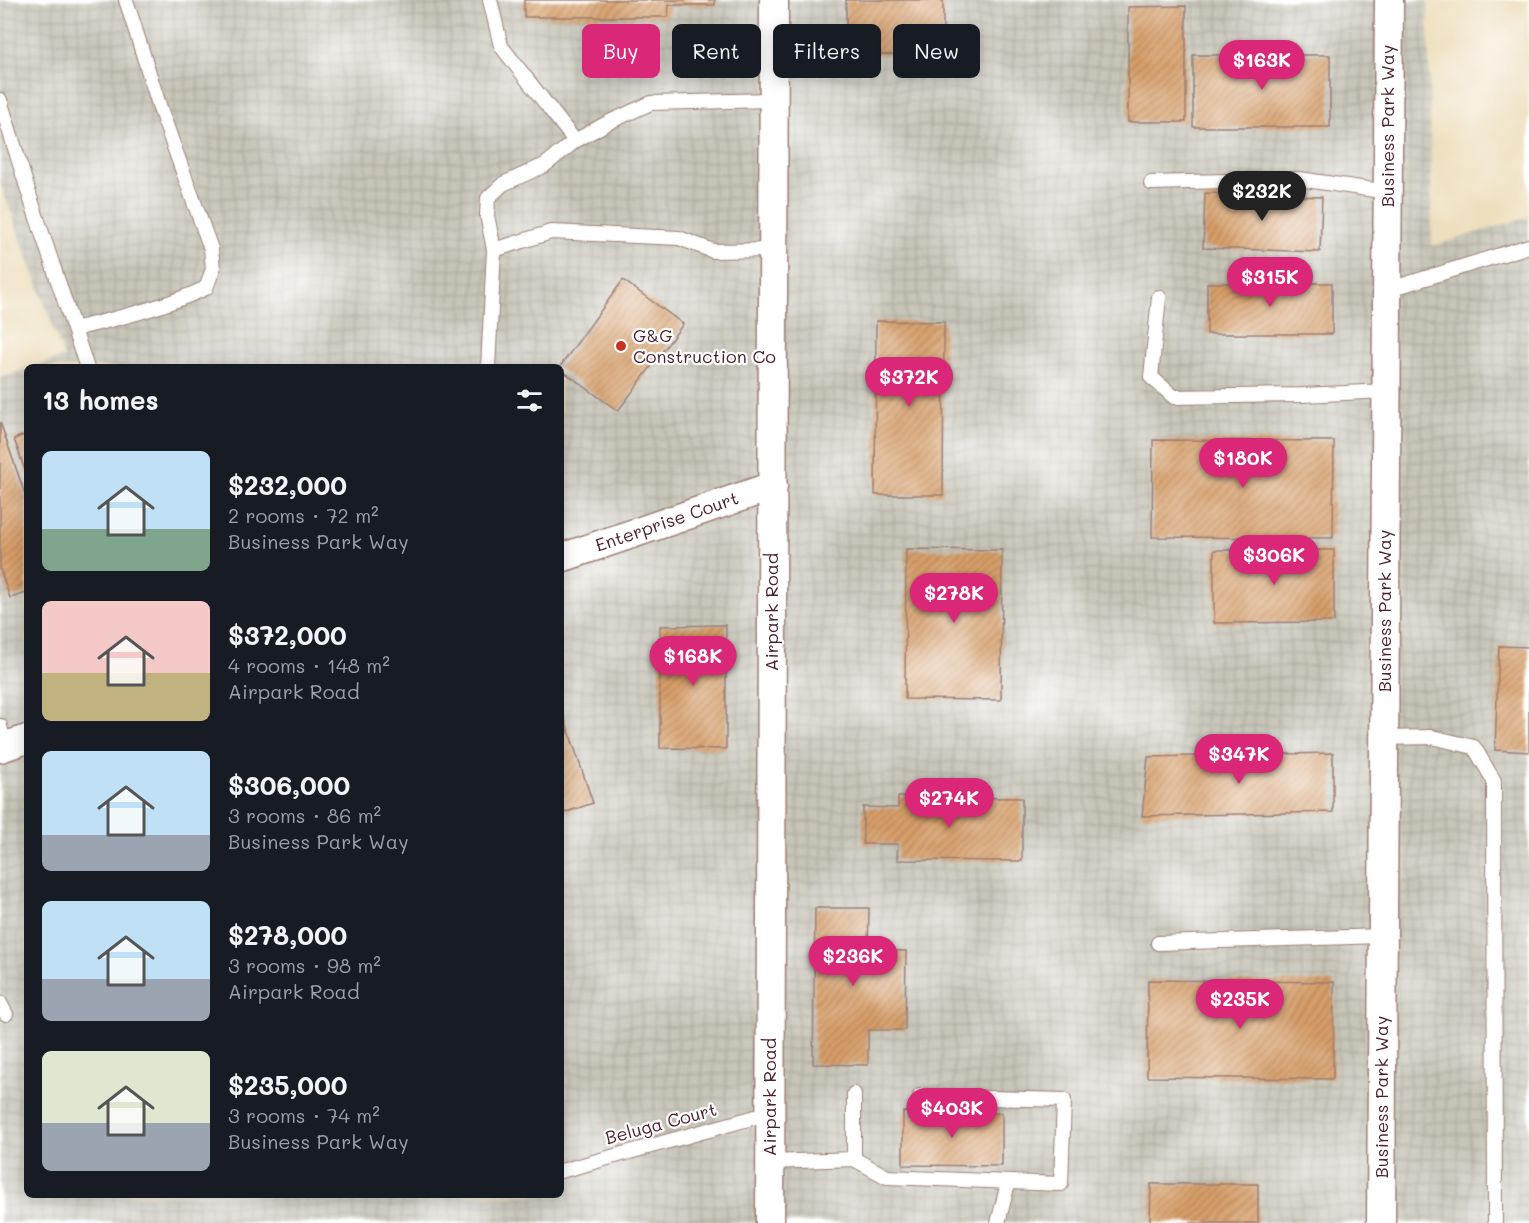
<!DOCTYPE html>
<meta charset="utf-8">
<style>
:root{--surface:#171b24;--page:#242831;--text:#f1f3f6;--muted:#9ea1a6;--accent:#db2777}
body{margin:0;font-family:Mali,sans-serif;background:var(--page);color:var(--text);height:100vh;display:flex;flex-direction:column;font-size:22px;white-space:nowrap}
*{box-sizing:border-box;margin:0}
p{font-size:20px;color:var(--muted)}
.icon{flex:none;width:33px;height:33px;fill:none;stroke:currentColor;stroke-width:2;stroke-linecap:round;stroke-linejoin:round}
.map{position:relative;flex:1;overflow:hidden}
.panel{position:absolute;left:24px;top:364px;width:540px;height:834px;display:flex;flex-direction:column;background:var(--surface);border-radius:9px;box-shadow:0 3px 15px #0003}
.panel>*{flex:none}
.banner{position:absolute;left:582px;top:24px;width:570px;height:54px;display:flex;gap:12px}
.price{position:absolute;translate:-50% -51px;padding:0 14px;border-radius:21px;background:var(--accent);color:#fff;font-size:20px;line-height:39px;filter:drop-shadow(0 2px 3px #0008)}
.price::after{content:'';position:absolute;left:50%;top:36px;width:18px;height:14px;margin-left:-9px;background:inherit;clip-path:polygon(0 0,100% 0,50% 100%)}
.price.on{background:#222;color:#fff}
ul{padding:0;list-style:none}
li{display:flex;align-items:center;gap:18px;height:150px;padding:0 18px}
li span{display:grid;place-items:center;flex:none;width:168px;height:120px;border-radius:9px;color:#555}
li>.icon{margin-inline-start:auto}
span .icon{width:72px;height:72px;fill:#fffc;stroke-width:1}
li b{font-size:26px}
h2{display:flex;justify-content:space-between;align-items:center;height:72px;padding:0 18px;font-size:26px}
.tag{padding:0 21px;border-radius:9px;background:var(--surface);box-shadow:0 3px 15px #0003;font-size:21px;line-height:54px}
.tag.on{background:var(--accent);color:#fff}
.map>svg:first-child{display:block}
.industrial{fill:url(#industrial-grid)}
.building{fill:url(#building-hatch)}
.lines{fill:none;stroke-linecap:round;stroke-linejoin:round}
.lane-casing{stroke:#9c7f74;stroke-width:16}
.street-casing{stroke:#9c7f74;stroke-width:31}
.lane{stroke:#fff;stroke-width:14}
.street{stroke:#fff;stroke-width:28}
.poi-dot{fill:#c8321e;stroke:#fff;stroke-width:2}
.labels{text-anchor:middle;stroke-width:4.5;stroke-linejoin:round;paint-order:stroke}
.street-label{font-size:18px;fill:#4a1f2b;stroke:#fff}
.poi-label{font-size:18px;fill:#4a1f2b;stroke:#fff;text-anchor:start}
</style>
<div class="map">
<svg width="1529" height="1223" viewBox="0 0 1529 1223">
<defs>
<pattern id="industrial-grid" width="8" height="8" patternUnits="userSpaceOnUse" patternTransform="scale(1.5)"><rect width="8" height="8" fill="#c7c5b8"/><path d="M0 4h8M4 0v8" fill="none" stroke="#aca99e"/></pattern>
<pattern id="building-hatch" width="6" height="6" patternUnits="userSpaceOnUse" patternTransform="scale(1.5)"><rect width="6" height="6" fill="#d79f69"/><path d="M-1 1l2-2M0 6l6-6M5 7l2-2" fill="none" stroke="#b08157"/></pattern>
</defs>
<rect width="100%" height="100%" fill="#fff"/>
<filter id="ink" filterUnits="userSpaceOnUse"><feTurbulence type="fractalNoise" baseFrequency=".0167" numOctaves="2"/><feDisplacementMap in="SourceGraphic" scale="12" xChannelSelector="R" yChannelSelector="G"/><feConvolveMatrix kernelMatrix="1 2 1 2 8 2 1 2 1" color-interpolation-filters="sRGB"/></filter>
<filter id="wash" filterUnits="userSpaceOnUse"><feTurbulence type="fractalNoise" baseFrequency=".008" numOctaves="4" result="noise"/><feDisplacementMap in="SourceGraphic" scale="24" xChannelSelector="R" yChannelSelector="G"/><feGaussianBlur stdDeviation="1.35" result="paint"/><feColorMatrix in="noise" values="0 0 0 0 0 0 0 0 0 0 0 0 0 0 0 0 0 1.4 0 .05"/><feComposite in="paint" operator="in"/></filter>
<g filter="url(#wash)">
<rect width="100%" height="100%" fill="#eedfbe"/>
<!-- industrial -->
<path class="industrial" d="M0 0H1428L1432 246 1529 217V1223H0V378L27 369V1196H561V368L33 367 64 357 0 182Z"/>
<g id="blocks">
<!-- building -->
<path class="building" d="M524 0H715V5H669L668 17H524Z
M846 0H943V55L846 54Z
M1186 6V122H1128V7Z
M1193 55H1330V127H1193Z
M1205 193 1322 197 1320 252 1203 248Z
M623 280 683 324 618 411 559 368Z
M1207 283H1332V334H1207Z
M876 321 944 322 943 495H875Z
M0 422 27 500V593L10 598 0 569Z
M27 434V476L14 439Z
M1153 440 1334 441 1333 538 1152 537Z
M906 549 1002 550 1001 700 905 699Z
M1214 550H1334V622L1214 623Z
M726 625V749L660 748V626Z
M1499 646 1529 647V752L1495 750Z
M561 708 593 803 561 814Z
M1333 753V812L1142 816 1148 757Z
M898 797 1022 798V861L897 860 898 844H863V807L898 808Z
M815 908H869L868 950 906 951 905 1030H868V1065L813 1064Z
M1148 980 1334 982 1333 1079 1147 1077Z
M903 1112 1002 1113V1166L903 1165Z
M1151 1184H1258V1223H1150Z"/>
</g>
</g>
<g filter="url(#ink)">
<use href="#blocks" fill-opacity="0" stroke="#9c7f74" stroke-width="1.5"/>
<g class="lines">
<defs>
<path id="lane" d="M490 0 501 46 575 141
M0 100 30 197 87 368
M1151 183 1299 179 1388 192
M494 250 487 215 488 198 503 184 545 165 575 141 607 123 651 103 774 100
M1387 290 1529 246
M1159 297 1151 377 1174 397 1303 395 1386 391
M74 329C119 318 165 307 206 288L213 269 211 249 161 111 126 0
M488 368 494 250 551 232 679 238 713 251 773 250
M0 726 5 747
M1384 738 1432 737 1474 747 1494 781 1495 1223
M1158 943 1383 936
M0 1003 6 1014
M854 1159V1094
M770 1162 854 1159 887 1177 1061 1184 1064 1100 920 1096
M561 1171 770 1113
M998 1223 1008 1183"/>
<path id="street" d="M561 558 773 486
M0 748 27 739
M770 1223 774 0
M1381 1223 1389 0"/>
</defs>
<!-- lane casing -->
<use href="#lane" class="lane-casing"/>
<!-- street casing -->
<use href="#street" class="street-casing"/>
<!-- lane -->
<use href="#lane" class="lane"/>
<!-- street -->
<use href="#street" class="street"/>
</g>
</g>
<!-- markers -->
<circle class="poi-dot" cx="621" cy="346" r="6"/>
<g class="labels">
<!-- street labels -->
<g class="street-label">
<text transform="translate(1388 126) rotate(-90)" y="6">Business Park Way</text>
<text transform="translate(667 522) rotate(-19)" y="6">Enterprise Court</text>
<text transform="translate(1385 611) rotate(-90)" y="6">Business Park Way</text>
<text transform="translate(772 612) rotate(-90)" y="6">Airpark Road</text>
<text transform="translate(770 1097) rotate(-90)" y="6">Airpark Road</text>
<text transform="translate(1382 1097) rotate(-90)" y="6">Business Park Way</text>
<text transform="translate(661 1124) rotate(-15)" y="6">Beluga Court</text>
</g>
<!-- poi labels -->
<g class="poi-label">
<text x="633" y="342">G&amp;G<tspan x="633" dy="21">Construction Co</tspan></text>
</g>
</g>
</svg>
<b class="price" style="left:1262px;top:91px">$163K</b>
<b class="price on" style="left:1262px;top:222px">$232K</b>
<b class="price" style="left:1270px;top:308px">$315K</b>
<b class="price" style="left:909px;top:408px">$372K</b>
<b class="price" style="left:1243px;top:489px">$180K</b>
<b class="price" style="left:1274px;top:586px">$306K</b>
<b class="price" style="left:954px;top:624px">$278K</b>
<b class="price" style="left:693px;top:687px">$168K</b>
<b class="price" style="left:1239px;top:785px">$347K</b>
<b class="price" style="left:949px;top:829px">$274K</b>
<b class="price" style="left:853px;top:987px">$236K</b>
<b class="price" style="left:1240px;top:1030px">$235K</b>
<b class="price" style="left:952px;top:1139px">$403K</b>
<div class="banner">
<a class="tag on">Buy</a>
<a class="tag">Rent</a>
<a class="tag">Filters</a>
<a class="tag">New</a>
</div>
<section class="panel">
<h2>13 homes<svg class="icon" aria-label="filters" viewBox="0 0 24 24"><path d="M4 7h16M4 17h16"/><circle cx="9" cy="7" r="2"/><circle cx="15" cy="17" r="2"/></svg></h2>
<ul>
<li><span style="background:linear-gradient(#bfe0f5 65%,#7fa58c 0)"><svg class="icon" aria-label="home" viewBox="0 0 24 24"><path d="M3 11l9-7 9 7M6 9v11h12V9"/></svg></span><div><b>$232,000</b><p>2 rooms · 72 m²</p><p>Business Park Way</p></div></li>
<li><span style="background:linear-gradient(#f6c9c9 60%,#c2b280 0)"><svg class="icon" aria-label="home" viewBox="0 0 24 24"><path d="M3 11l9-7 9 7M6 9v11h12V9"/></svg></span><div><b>$372,000</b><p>4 rooms · 148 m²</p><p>Airpark Road</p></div></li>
<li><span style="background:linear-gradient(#bfe0f5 70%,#9aa5b1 0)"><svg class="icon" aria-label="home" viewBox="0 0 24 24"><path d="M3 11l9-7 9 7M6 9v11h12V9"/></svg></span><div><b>$306,000</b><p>3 rooms · 86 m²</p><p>Business Park Way</p></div></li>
<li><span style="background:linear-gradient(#bfe0f5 65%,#9aa5b1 0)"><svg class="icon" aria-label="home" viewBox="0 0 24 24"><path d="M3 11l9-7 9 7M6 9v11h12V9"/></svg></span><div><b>$278,000</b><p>3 rooms · 98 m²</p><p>Airpark Road</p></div></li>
<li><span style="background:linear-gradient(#dfe7d0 60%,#9aa5b1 0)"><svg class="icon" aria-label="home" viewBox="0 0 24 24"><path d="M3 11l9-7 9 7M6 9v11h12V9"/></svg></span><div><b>$235,000</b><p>3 rooms · 74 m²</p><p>Business Park Way</p></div></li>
</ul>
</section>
</div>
